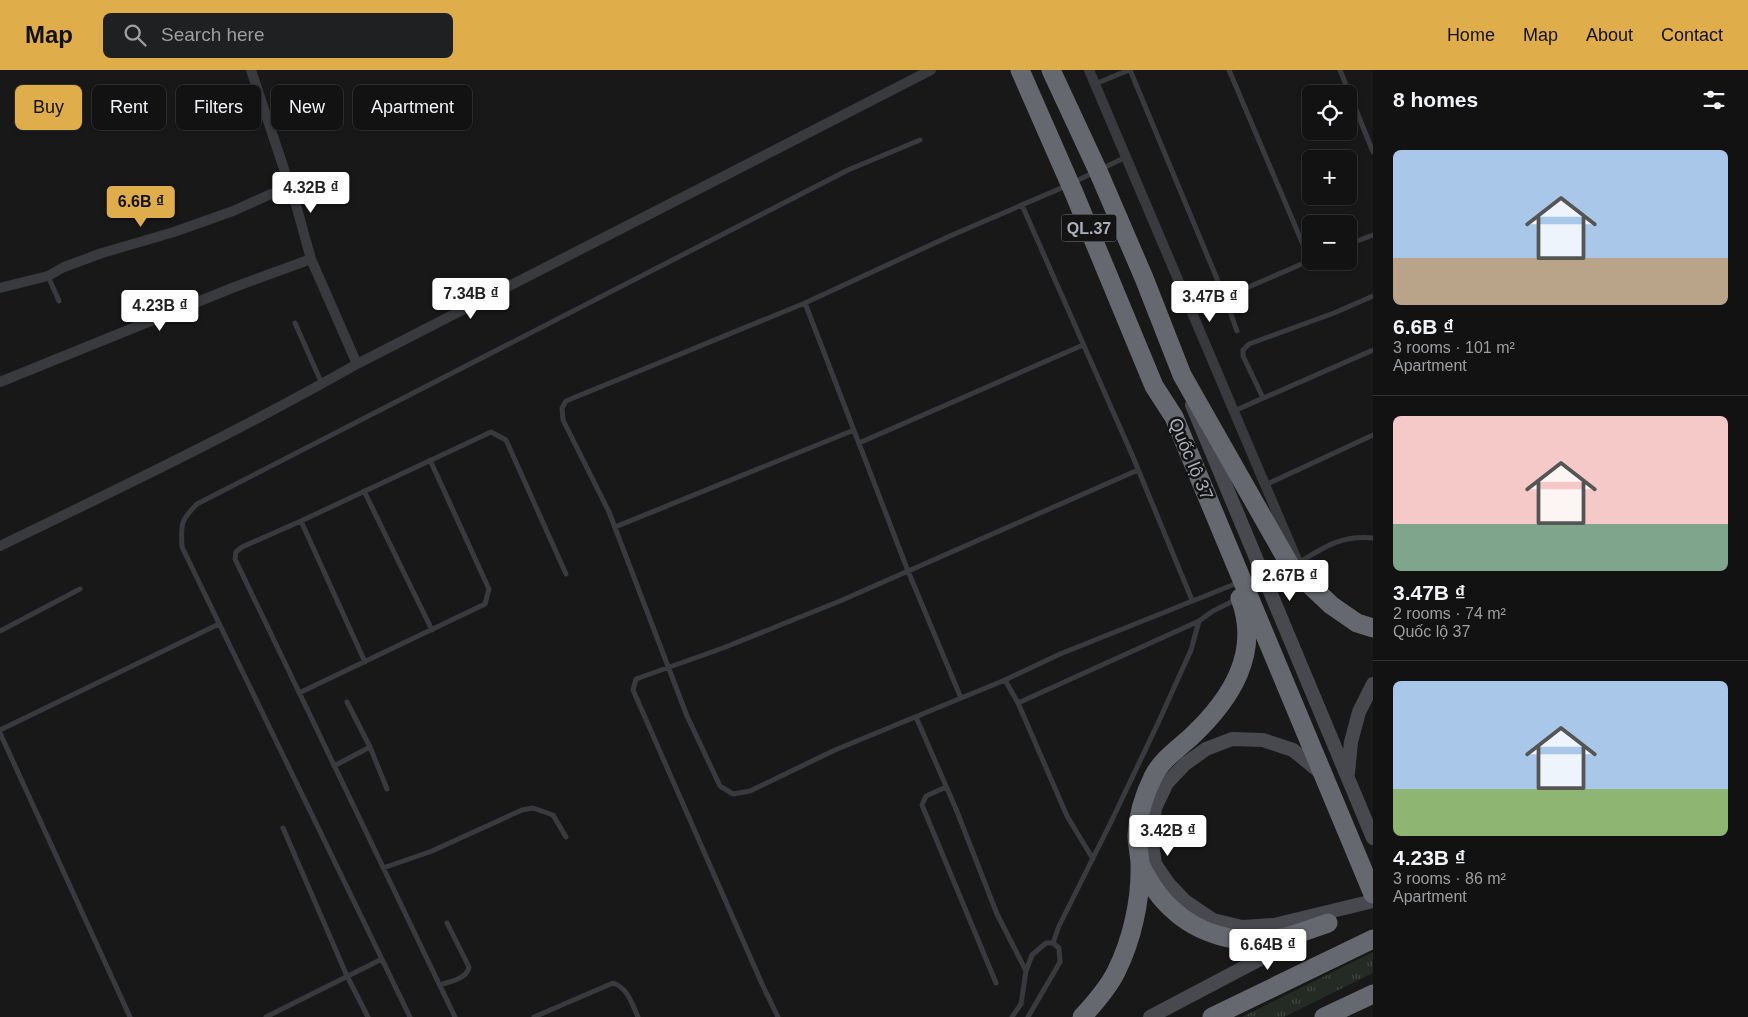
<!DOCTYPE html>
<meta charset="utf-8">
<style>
:root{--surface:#121213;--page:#1f2021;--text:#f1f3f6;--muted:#9c9ea0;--line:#313233;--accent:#dfae4a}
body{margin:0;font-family:Arial,sans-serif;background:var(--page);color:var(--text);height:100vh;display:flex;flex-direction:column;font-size:19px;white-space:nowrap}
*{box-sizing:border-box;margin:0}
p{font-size:16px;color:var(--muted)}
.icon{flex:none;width:28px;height:28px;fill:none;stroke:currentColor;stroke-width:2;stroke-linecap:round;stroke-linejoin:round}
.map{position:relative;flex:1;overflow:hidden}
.side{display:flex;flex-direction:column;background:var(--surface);width:375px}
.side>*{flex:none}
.banner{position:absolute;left:15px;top:15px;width:475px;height:45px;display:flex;gap:10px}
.tools{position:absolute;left:1302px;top:15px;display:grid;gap:10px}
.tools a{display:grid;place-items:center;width:55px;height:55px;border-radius:8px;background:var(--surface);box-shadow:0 1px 4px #0004,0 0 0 1px var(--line);font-size:25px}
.price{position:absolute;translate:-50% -42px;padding:0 11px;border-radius:5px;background:#fff;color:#222;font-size:16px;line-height:32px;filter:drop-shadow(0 1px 2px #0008)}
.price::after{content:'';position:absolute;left:50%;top:30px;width:15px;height:11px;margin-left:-8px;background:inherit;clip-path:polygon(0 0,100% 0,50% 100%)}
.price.current{background:var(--accent);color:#111}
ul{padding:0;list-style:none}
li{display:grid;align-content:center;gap:10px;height:265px;padding:0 20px}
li+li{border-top:1px solid var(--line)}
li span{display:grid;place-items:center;height:155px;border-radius:8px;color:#555}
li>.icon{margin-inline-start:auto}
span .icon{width:90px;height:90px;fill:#fffc;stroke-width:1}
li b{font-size:21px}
h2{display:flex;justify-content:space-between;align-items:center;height:60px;padding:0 20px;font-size:21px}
.tag{padding:0 18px;border-radius:8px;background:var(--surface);box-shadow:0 1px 4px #0004,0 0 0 1px var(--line);font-size:18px;line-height:45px}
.tag.current{background:var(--accent);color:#111}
header{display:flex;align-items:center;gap:30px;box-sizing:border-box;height:70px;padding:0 25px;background:var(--accent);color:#111}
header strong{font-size:24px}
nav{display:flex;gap:28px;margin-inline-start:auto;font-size:18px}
.search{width:350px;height:45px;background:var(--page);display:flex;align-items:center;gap:12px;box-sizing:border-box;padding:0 18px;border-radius:8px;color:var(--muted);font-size:19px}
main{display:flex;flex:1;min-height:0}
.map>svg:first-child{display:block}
.grass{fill:url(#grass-tufts)}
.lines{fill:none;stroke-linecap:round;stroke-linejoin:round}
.lane{stroke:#393a3e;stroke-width:5}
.street{stroke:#393a3e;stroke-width:10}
.secondary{stroke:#47494e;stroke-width:14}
.highway{stroke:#65686e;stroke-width:19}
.labels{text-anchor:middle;stroke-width:5;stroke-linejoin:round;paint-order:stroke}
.shield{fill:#131314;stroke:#7d8087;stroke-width:1}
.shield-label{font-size:16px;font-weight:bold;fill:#abafb8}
.street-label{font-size:18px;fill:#abafb8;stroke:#131314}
</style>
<header>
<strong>Map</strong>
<div class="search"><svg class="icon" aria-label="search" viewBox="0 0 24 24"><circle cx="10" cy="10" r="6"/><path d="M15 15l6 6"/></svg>Search here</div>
<nav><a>Home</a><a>Map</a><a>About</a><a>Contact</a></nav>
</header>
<main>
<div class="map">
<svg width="1373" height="947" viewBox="0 0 1373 947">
<defs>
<pattern id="grass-tufts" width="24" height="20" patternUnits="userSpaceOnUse" patternTransform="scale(1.25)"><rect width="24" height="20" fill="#242b25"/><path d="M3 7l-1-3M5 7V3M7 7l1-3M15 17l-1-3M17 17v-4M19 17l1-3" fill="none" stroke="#414743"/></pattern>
</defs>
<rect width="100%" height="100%" fill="#181819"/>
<!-- grass -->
<path class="grass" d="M1373 882V903L1284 947H1242Z"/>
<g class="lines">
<!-- lane -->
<path class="lane" d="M1130 0 1225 228 1237 261
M1229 0 1310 191
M1340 0 1373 82
M1095 14 1129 0
M1074 112 1126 87
M1066 116 950 166 805 233 566 331 562 338 563 350 609 442 687 646 720 716 733 724 750 721 835 680 1005 610 1060 584 1235 514
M1022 135 1133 387 1192 530
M1349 174 1373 165
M48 206 59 231
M805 233 908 501 961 628
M1191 242 1311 190
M295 253 322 314
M1263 328 1243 286V280L1249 274 1334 243 1373 226
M1234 341 1373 280
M859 373 1083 275
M1265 415 1373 365
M364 421 432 560
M301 451 365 592
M615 457 854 360
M1298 493C1324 477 1341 465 1373 468
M0 561 80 519
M1005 610 1018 633 1067 746 1093 789
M299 623 485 534 489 519 430 390
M347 632 370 677 387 719
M1018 633 1199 551
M916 647 956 739 997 844 1026 901
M0 660 219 554
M0 663 130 947
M334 696 370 677
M946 717 926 726 922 735 996 913
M283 758 347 906 368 947
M383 798 432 781 522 740 533 738 553 745 566 767
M440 915C451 911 467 909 469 897L447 853
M266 947 382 889
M410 947 182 477C181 454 180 451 197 434L848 100 920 70
M455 947 235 489 236 482 242 477 301 451 491 362 506 370 566 504
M534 947 613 913C628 918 632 934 638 947
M778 947 762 914 633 620 636 609 723 578 840 531 1138 400
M1012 947 1021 934 1026 901 1032 885 1046 873H1053
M1028 947 1060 892 1059 878 1053 873 1059 856 1110 754 1159 651 1191 580 1199 551 1213 541 1237 529"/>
<!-- street -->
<path class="street" d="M251 0 296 135 311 189 357 294
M1089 0 1300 497
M0 218 48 206 64 197 102 183 174 162 233 141 289 116
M0 312 232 218 311 189
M0 476C120 418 241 360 357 294L931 0"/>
<!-- secondary -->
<path class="secondary" d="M1192 335 1373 768
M1321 703 1293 680 1263 670 1232 669 1206 679 1185 694 1167 713 1155 738 1151 767 1155 794 1168 813 1185 831 1213 850 1242 857 1274 855 1373 831
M1348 703 1351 672 1359 642 1373 614
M1150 947 1300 868"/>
<!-- highway -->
<path class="highway" d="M1020 0 1074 123 1154 316 1174 347 1373 824
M1051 0 1098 101 1144 208 1182 305 1291 497 1331 535 1357 553 1373 558
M1140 795C1149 811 1158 827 1172 839 1199 865 1240 875 1276 869 1293 866 1311 859 1328 853
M1082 947C1094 934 1108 918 1116 902 1132 870 1141 830 1140 795 1140 785 1137 775 1137 765 1138 745 1144 725 1153 707 1161 690 1179 678 1192 666 1231 629 1261 583 1240 528
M1212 947 1373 869
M1324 947 1373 924"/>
</g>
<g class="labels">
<!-- shield labels -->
<rect class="shield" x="1061.5" y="144.5" width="55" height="27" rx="4"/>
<g class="shield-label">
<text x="1089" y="164">QL.37</text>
</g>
<!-- street labels -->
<g class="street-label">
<text transform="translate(1191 389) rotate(67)" y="6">Quốc lộ 37</text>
</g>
</g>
</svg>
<div class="tools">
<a><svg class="icon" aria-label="locate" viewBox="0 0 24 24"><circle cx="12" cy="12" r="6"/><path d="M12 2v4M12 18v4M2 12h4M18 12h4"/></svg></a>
<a>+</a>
<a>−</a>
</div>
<b class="price" style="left:311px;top:144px">4.32B ₫</b>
<b class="price current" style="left:141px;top:158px">6.6B ₫</b>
<b class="price" style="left:471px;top:250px">7.34B ₫</b>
<b class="price" style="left:1210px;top:253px">3.47B ₫</b>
<b class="price" style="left:160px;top:262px">4.23B ₫</b>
<b class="price" style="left:1290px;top:532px">2.67B ₫</b>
<b class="price" style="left:1168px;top:787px">3.42B ₫</b>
<b class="price" style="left:1268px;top:901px">6.64B ₫</b>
<div class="banner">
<a class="tag current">Buy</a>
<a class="tag">Rent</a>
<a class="tag">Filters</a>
<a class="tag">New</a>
<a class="tag">Apartment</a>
</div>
</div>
<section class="side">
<h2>8 homes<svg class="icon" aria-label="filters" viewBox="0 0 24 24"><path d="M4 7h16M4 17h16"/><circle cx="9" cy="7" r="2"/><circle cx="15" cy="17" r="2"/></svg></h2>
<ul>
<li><span style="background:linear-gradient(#a9c7e8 70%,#b9a48a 0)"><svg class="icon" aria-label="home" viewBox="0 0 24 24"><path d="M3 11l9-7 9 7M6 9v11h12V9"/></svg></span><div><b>6.6B ₫</b><p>3 rooms · 101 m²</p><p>Apartment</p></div></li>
<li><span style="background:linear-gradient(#f6c9c9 70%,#7fa58c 0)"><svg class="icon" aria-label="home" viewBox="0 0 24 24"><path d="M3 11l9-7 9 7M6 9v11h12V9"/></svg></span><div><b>3.47B ₫</b><p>2 rooms · 74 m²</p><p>Quốc lộ 37</p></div></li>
<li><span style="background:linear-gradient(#a9c7e8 70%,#8fb573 0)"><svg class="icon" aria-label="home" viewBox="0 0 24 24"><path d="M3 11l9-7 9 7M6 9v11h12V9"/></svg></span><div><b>4.23B ₫</b><p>3 rooms · 86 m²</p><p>Apartment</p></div></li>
</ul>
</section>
</main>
